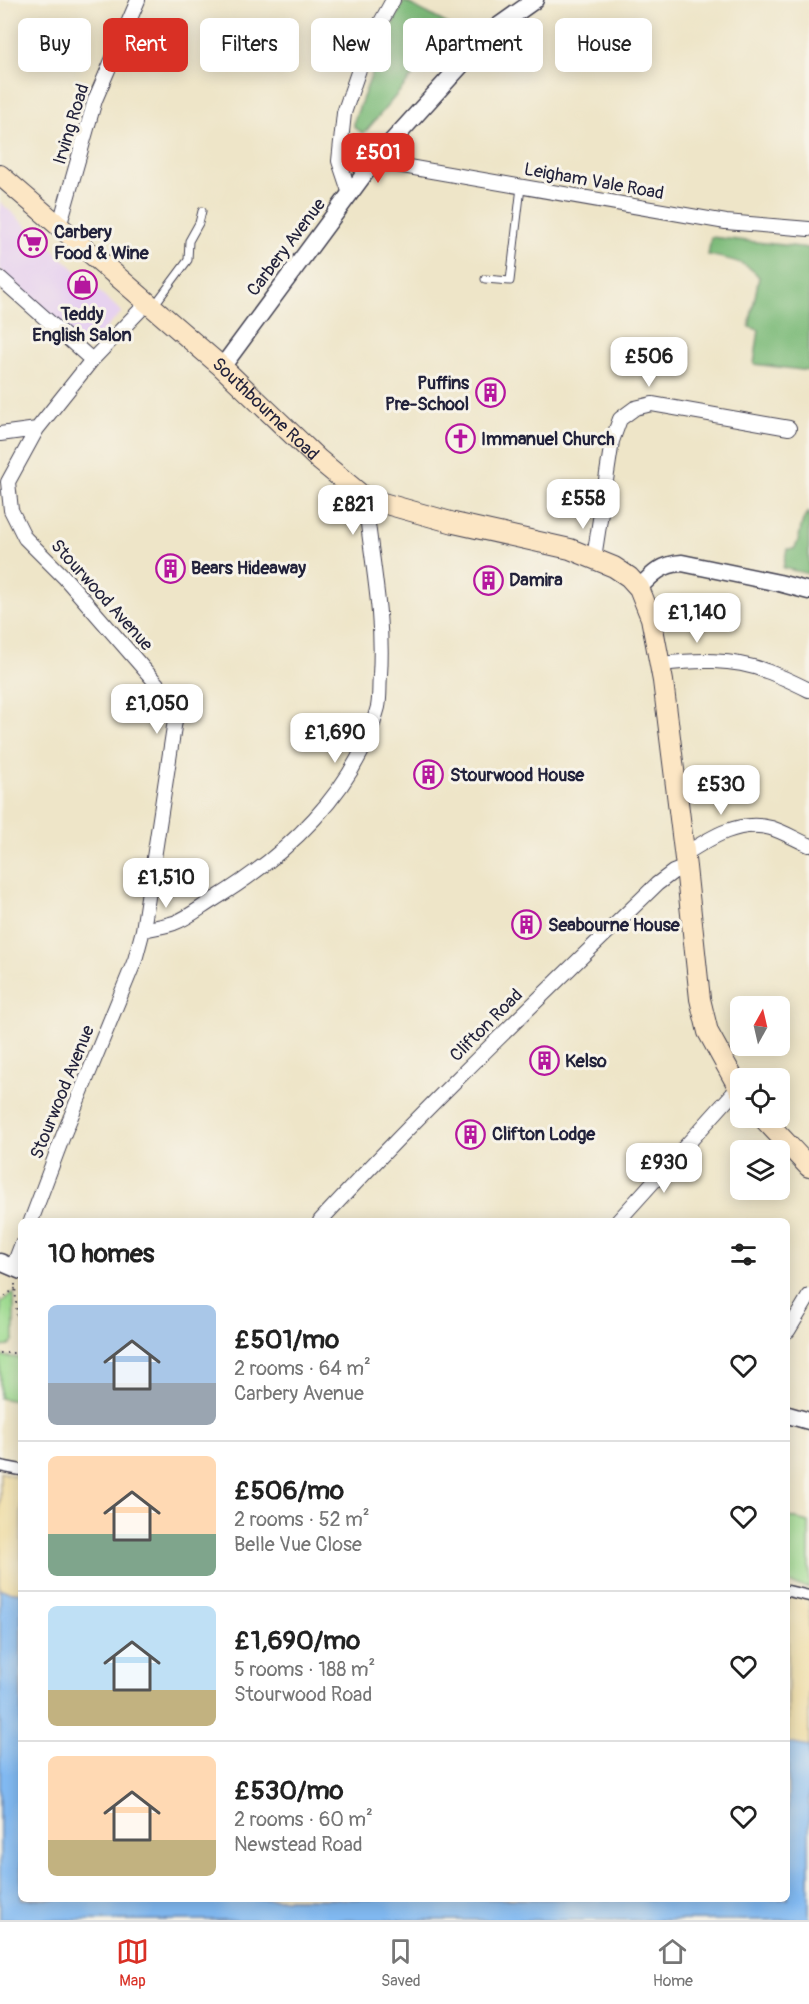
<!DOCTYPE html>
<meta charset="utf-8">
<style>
:root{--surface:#fff;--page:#f6f6f6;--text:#222;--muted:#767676;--line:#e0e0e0;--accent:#d93025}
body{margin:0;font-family:Pangolin,sans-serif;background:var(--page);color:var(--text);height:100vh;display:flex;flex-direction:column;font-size:22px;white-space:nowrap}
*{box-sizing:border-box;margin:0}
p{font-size:20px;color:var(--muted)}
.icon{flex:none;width:33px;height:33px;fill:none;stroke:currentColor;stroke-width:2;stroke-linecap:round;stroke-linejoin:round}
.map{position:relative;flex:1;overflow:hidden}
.side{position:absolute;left:18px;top:1218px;width:772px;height:684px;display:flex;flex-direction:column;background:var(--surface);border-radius:9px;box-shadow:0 3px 15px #0003}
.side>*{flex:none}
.banner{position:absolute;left:18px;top:18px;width:774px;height:54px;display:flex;gap:12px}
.needle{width:39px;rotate:8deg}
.fabs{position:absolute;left:730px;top:996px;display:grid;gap:12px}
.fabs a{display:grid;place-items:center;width:60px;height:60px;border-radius:9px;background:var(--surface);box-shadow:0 3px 15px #0003;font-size:30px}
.price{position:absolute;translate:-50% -51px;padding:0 14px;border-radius:12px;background:#fff;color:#222;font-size:20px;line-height:39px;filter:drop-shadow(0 2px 3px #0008)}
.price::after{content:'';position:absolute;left:50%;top:36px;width:18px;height:14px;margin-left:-9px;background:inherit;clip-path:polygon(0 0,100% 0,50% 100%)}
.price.active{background:var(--accent);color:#fff}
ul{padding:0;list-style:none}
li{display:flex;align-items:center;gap:18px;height:150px;padding:0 30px}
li+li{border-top:2px solid var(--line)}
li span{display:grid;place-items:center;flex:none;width:168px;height:120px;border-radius:9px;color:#555}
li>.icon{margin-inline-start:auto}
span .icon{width:72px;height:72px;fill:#fffc;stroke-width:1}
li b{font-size:26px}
h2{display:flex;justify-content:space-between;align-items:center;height:72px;padding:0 30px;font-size:26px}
.pill{padding:0 21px;border-radius:9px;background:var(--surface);box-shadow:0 3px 15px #0003;font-size:21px;line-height:54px}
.pill.active{background:var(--accent);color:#fff}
.tab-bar{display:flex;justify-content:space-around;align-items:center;height:84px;border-top:2px solid var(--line);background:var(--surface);font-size:16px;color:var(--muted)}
.tab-bar a{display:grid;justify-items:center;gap:3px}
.tab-bar .active{color:var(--accent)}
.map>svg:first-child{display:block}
.built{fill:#e7d2ef}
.green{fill:#9edb90;stroke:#607e66;stroke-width:1.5}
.forest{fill:#7ebb7a;stroke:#506e5a;stroke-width:1.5}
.sand{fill:#eeda9e;stroke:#887e6c;stroke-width:1.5}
.water{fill:#82baf2;stroke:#526e96;stroke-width:1.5}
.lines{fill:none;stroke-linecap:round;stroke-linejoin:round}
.service-casing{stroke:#413f50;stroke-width:9}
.pedestrian-casing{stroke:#413f50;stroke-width:13}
.minor-casing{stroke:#413f50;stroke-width:16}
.tertiary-casing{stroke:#413f50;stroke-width:19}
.secondary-casing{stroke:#413f50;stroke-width:22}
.path{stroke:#413f50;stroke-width:2;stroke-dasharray:1.5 4.5;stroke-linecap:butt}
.service{stroke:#fff;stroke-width:7}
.pedestrian{stroke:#fff;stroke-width:10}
.minor{stroke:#fff;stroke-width:14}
.tertiary{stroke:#fff;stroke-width:16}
.secondary{stroke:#fce6c4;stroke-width:20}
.labels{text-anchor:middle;stroke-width:6;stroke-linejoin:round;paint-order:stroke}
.street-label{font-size:18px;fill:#22223b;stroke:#f7f3e8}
.poi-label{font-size:18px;font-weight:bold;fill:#22223b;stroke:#f7f3e8;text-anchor:start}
</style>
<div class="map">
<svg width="809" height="1920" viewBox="0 0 809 1920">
<rect width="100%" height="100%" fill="#f7f3e8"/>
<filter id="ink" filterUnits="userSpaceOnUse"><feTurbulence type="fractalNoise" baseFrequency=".0167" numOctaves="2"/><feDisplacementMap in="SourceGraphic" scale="12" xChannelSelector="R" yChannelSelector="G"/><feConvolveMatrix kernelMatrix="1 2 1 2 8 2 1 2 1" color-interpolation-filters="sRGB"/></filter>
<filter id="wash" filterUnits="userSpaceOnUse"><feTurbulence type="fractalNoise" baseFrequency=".008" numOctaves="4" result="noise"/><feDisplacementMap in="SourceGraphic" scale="24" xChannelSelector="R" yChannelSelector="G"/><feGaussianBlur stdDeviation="1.35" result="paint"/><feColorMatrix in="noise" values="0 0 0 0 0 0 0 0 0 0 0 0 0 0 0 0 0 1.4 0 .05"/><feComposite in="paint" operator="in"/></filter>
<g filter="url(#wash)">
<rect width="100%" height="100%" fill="#eee5c8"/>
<!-- built -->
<path class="built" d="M0 202 122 312 86 348 0 270Z"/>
<!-- green -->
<path class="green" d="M11 1294H14V1340L9 1346 0 1347 1 1303Z
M0 1356 21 1358V1402L0 1398Z
M788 1517 809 1522V1588L788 1583Z"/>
<!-- forest -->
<path class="forest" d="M404 1 457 29 421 66 367 130 363 133 354 127V121L383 45Z
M711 237 809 248V371L754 364 759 330 749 327 759 277C746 261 728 259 708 255Z
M809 512V574L783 568 787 549H794C803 537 797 523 809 512Z"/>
<!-- sand -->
<path class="sand" d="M0 1472 21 1478V1598L0 1590Z
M788 1591 809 1596V1762L788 1758Z"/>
<!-- water -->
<path class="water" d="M0 1590 21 1593V1899H788V1743L809 1747V1920H0Z"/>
</g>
<g filter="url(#ink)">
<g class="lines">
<defs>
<path id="service" d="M485 279 510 281 521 187
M153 307 188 260 189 241 199 223 202 211"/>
<path id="pedestrian" d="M0 1466 21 1470
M788 1591 809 1596"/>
<path id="minor" d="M374 161 726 222 809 229
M350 194 339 161 344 113 366 49 393 0
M59 227 95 100 138 0
M0 278 92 360
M0 434 37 429
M594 558 612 441 620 419 635 408 652 404 789 428
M660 664C696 660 732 658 766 671 781 676 795 683 809 690
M685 854C710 838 739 819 771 828 784 832 797 840 809 845
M143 930C153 928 164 926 174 923 188 918 201 907 213 900 284 857 357 791 378 707 380 697 379 685 380 675 384 615 371 558 365 498
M31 1221 63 1136 135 960 143 930 177 707 64 577 25 538 11 510 8 482 37 429 92 360 148 302
M320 1221C428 1104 543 995 657 884L673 872 686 867
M618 1221 738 1088
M13 1267 21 1246
M788 1331 809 1296"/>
<path id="tertiary" d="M222 367 374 161 494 29 535 0
M639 588C652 574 662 564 682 563L779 583 809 591
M0 1262 21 1271
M788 1415 809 1421"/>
<g id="secondary">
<path id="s1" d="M0 175 222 367 318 459 365 498 454 523 570 549 614 567 629 577 639 588 651 618 663 681 686 867 700 999 708 1032 741 1092"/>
<path d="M763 1118 809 1167"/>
</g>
</defs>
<!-- service casing -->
<use href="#service" class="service-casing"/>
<!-- pedestrian casing -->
<use href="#pedestrian" class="pedestrian-casing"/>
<!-- minor casing -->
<use href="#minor" class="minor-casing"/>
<!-- tertiary casing -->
<use href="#tertiary" class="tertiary-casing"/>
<!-- secondary casing -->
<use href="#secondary" class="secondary-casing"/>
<!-- path -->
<path class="path" d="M15 1284 19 1353
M0 1300 16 1288
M0 1353H21"/>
<!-- service -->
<use href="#service" class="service"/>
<!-- pedestrian -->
<use href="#pedestrian" class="pedestrian"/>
<!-- minor -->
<use href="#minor" class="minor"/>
<!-- tertiary -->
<use href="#tertiary" class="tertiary"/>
<!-- secondary -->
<use href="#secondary" class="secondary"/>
</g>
</g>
<!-- icons -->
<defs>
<symbol id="supermarket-ring" viewBox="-11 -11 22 22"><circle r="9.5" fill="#f7f3e8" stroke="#b5179e" stroke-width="1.5"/><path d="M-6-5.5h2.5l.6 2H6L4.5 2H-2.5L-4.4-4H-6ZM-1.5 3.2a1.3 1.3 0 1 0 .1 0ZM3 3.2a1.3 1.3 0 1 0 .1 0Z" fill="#b5179e"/></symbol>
<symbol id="shop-ring" viewBox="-11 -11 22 22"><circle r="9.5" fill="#f7f3e8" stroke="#b5179e" stroke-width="1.5"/><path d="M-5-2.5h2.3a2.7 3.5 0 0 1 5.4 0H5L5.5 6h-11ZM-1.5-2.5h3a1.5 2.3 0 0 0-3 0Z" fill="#b5179e"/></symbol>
<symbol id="building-ring" viewBox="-11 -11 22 22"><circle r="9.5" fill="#f7f3e8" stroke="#b5179e" stroke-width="1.5"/><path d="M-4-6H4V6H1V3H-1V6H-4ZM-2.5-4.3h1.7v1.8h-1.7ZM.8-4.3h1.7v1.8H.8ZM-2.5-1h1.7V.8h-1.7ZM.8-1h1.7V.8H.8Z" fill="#b5179e"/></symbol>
<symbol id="church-ring" viewBox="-11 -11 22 22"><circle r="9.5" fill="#f7f3e8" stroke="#b5179e" stroke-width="1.5"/><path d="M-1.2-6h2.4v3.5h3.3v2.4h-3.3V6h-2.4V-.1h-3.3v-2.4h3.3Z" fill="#b5179e"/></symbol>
</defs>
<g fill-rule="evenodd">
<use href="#supermarket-ring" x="16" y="226" width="33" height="33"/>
<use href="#shop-ring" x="66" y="268" width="33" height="33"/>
<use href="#building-ring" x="474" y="376" width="33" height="33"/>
<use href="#church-ring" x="444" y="422" width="33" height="33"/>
<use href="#building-ring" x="154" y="552" width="33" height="33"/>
<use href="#building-ring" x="472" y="564" width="33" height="33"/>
<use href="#building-ring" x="412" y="758" width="33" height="33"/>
<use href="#building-ring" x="510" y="908" width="33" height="33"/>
<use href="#building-ring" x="528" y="1044" width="33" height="33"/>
<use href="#building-ring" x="454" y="1118" width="33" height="33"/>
</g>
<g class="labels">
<!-- street labels -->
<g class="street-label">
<text transform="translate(71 124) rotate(-73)" y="6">Irving Road</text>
<text transform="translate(594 181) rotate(10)" y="6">Leigham Vale Road</text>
<text transform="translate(286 247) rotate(-53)" y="6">Carbery Avenue</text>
<text dy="6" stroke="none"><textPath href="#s1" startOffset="354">Southbourne Road</textPath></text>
<text transform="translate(102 595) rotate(48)" y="6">Stourwood Avenue</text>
<text transform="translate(486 1025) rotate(-45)" y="6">Clifton Road</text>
<text transform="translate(62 1092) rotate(-68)" y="6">Stourwood Avenue</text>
</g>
<!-- poi labels -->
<g class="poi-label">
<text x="54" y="238">Carbery<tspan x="54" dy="21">Food &amp; Wine</tspan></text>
<text x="82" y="320" text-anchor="middle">Teddy<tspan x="82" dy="21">English Salon</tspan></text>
<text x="469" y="389" text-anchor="end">Puffins<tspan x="469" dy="21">Pre-School</tspan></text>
<text x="481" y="445">Immanuel Church</text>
<text x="191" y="574">Bears Hideaway</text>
<text x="509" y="586">Damira</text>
<text x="450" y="781">Stourwood House</text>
<text x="548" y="931">Seabourne House</text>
<text x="565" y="1067">Kelso</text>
<text x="492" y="1140">Clifton Lodge</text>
</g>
</g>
</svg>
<div class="fabs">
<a><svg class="needle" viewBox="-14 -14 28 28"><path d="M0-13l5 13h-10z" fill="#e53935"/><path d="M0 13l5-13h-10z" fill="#767676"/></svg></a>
<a><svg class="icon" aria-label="locate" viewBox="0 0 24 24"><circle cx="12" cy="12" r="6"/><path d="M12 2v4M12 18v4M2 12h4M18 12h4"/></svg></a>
<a><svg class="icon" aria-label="layers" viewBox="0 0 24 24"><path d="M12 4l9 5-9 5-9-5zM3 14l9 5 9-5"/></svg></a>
</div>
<b class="price active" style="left:378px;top:184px">£501</b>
<b class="price" style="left:649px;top:388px">£506</b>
<b class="price" style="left:583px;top:530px">£558</b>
<b class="price" style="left:353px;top:536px">£821</b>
<b class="price" style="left:697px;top:644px">£1,140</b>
<b class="price" style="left:157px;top:735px">£1,050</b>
<b class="price" style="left:335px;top:764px">£1,690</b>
<b class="price" style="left:721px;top:816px">£530</b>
<b class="price" style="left:166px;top:909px">£1,510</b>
<b class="price" style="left:664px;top:1194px">£930</b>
<div class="banner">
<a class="pill">Buy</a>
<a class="pill active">Rent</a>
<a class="pill">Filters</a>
<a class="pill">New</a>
<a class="pill">Apartment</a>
<a class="pill">House</a>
</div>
<section class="side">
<h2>10 homes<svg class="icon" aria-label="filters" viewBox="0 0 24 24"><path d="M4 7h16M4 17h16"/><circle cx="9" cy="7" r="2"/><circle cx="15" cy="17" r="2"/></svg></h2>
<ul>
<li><span style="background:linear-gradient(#a9c7e8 65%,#9aa5b1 0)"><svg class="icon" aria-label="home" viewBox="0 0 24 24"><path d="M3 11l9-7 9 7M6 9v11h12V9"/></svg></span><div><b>£501/mo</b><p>2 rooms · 64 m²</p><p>Carbery Avenue</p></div><svg class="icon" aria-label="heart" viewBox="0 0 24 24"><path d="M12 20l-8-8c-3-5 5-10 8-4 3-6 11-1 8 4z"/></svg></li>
<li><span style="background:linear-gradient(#ffd9b3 65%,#7fa58c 0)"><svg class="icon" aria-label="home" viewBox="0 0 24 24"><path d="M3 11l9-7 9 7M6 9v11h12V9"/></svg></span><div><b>£506/mo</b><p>2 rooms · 52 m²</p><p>Belle Vue Close</p></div><svg class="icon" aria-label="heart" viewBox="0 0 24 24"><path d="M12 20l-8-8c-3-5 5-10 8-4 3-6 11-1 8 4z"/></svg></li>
<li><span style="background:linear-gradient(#bfe0f5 70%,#c2b280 0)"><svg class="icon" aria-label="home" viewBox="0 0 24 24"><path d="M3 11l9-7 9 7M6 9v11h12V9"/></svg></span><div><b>£1,690/mo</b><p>5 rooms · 188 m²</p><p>Stourwood Road</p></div><svg class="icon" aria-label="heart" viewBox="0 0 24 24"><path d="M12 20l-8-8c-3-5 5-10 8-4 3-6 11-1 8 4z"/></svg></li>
<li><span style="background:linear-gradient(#ffd9b3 70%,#c2b280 0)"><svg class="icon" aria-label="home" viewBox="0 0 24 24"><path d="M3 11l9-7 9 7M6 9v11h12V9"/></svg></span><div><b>£530/mo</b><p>2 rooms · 60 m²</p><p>Newstead Road</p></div><svg class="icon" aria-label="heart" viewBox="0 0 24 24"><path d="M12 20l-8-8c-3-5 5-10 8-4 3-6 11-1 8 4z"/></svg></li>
</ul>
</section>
</div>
<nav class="tab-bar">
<a class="active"><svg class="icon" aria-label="map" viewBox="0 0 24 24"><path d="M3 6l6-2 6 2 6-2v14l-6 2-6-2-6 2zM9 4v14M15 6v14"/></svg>Map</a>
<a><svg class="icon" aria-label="saved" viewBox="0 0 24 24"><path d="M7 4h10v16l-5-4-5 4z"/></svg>Saved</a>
<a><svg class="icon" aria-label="home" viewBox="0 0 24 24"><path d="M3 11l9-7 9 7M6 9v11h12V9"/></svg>Home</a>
</nav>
